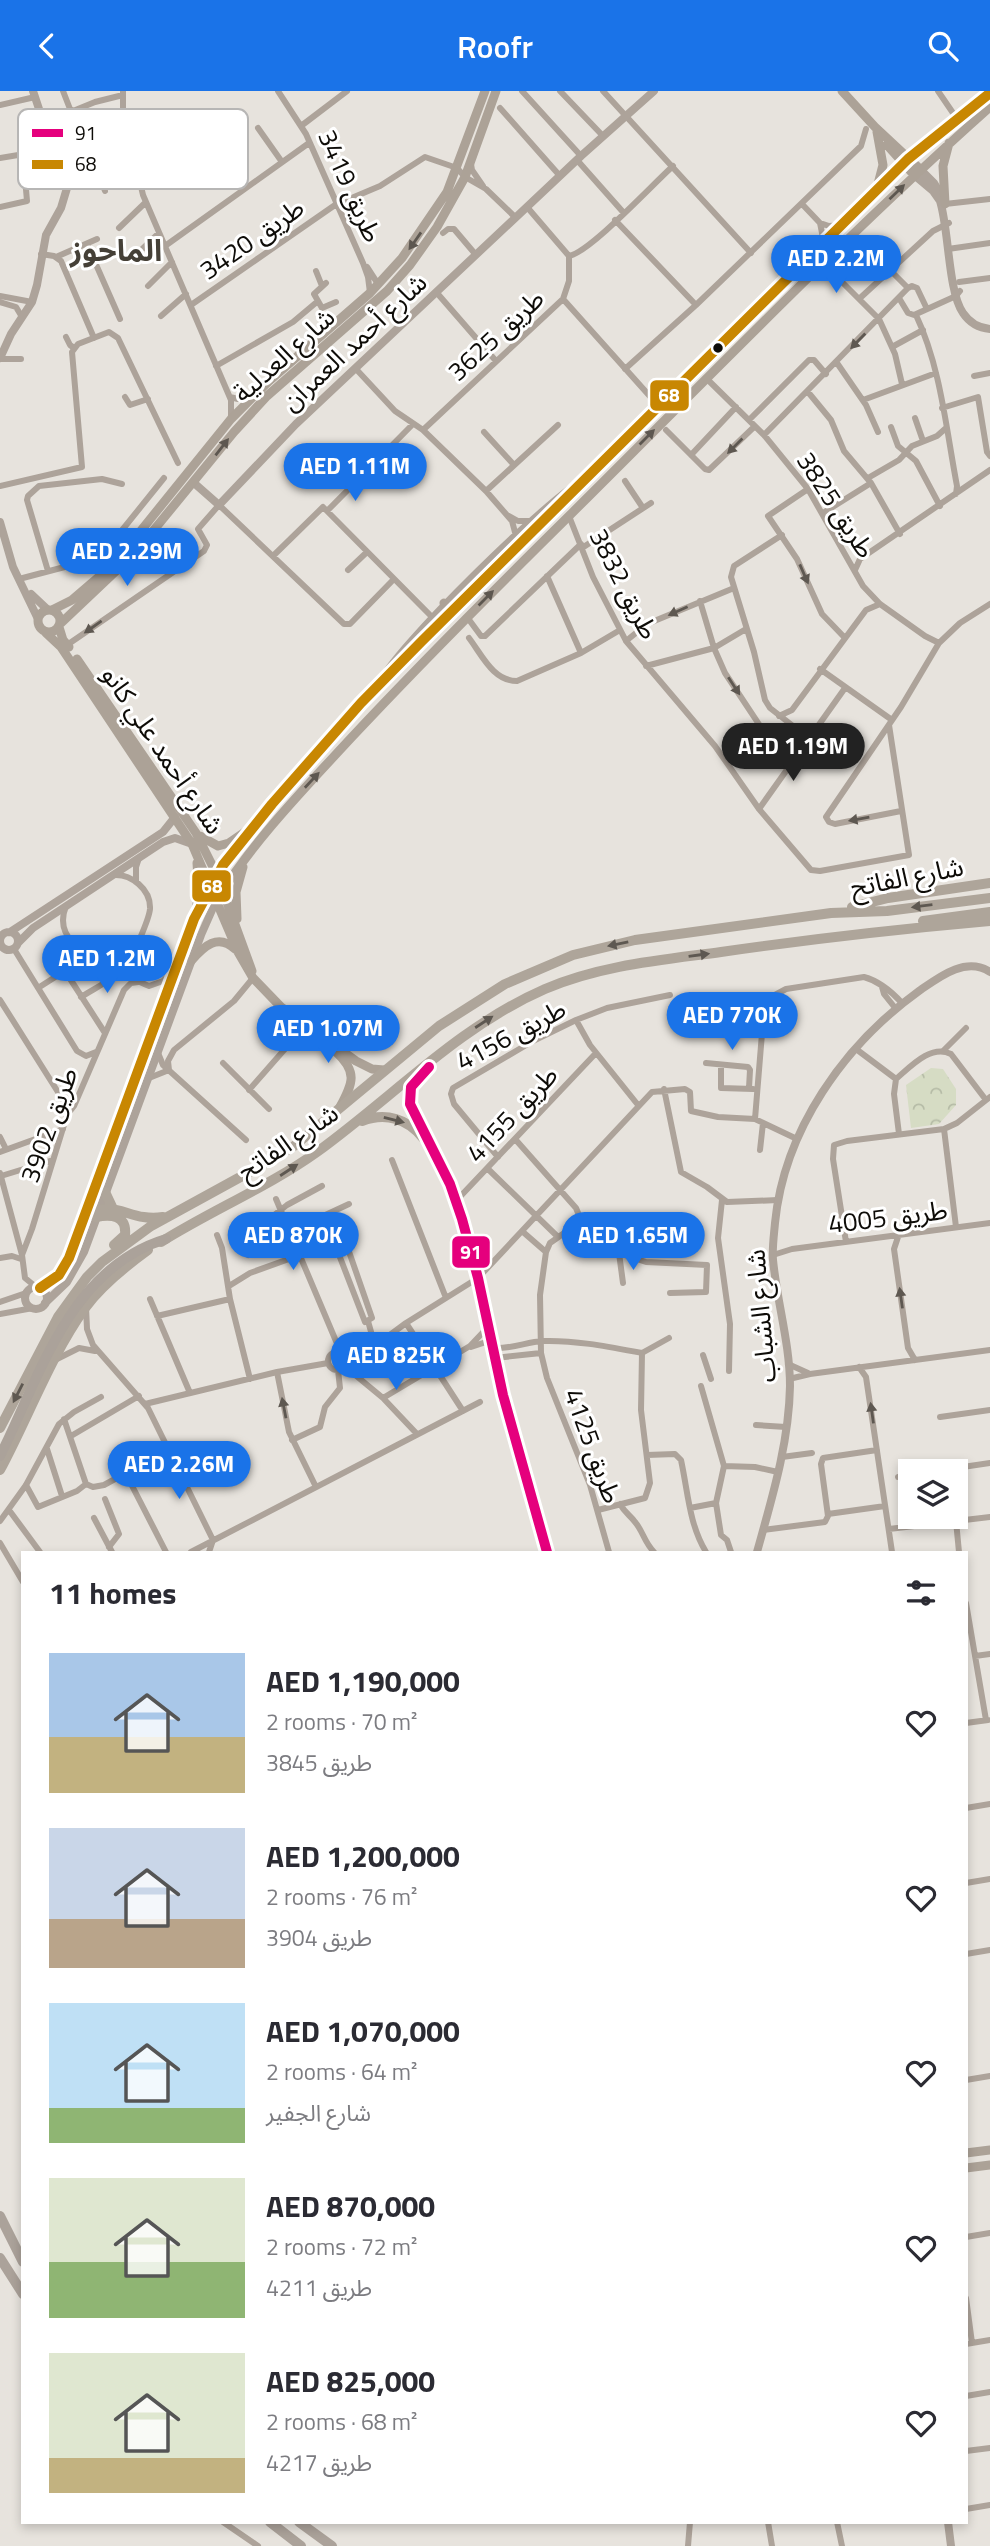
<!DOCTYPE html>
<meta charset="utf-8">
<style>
:root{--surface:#fff;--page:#f2f2f3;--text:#2b2b33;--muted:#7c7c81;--accent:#1a73e8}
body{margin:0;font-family:"Titillium Web","Noto Sans Arabic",sans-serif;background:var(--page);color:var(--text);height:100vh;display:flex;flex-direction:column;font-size:26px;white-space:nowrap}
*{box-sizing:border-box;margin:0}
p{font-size:23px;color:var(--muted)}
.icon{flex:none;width:38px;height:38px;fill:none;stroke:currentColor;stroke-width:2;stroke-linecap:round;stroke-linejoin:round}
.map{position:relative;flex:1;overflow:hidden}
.side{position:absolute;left:21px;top:1460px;width:947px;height:973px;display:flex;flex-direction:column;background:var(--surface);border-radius:0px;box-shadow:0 4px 10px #0003}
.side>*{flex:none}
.buttons{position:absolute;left:898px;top:1368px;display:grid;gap:14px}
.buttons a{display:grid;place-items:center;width:70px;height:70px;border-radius:0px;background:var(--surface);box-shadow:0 4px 10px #0003;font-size:35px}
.price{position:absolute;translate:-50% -60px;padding:0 16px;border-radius:24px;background:var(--accent);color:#fff;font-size:23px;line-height:46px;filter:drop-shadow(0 2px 4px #0008)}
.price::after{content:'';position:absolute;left:50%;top:42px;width:21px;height:16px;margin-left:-10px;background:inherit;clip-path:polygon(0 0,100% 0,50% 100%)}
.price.active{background:#222;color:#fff}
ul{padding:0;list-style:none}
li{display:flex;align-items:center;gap:21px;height:175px;padding:0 28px}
li span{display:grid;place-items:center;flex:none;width:196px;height:140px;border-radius:0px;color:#555}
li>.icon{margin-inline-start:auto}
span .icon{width:84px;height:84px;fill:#fffc;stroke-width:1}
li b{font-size:30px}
h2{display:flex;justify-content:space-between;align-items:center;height:84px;padding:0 28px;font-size:30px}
header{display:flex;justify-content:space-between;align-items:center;height:91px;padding:0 28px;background:var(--accent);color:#fff;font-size:32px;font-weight:600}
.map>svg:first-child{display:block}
.park{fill:url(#park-crowns)}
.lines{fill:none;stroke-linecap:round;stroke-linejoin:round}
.minor{stroke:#ada39a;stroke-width:6}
.tertiary{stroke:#ada39a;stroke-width:8}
.secondary{stroke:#aca297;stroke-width:9}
.primary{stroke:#aea59a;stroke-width:10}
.motorway{stroke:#aba29a;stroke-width:10}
.bus-1-casing{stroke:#fff;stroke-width:16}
.bus-2-casing{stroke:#fff;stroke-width:16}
.bus-1{stroke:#e5007d;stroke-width:10}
.bus-2{stroke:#c88702;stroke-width:10}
.oneway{fill:#5d5750}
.oneway2{fill:#5e5851}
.bus-dot{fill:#0e0c08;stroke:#fff;stroke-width:2.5}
.labels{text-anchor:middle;stroke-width:6;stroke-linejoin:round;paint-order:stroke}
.street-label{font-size:26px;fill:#0e0c08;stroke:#fff}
.quarter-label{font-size:30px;font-weight:bold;fill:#454037;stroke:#fff}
.key{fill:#fff;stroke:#b7b6b5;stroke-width:2}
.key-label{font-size:19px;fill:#0e0c08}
.line-badge{stroke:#fff;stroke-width:2.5}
.badge-label{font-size:19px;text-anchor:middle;font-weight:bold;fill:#fff}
</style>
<header><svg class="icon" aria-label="back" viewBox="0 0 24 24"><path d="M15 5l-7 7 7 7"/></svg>Roofr<svg class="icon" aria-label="search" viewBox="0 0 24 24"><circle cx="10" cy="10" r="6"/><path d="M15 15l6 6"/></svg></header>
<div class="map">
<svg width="990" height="2455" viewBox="0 0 990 2455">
<defs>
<pattern id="park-crowns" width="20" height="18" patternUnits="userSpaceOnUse" patternTransform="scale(1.75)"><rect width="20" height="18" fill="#d6dcc4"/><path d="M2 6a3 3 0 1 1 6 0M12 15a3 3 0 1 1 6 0" fill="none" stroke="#b6bca7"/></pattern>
</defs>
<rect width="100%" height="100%" fill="#e7e3dd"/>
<!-- park -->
<path class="park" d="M931 977 943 978 956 998V1014L939 1033 911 1037 906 994Z"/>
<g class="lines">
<!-- minor -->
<path class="minor" d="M63 0 70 18 73 20 95 11 123 4
M123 0V18L143 104 231 309V327
M278 0 306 43 363 172 368 186 370 202
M522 0 581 65
M560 0 603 45
M603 0 751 162
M938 0 953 22 962 25
M0 14 35 6
M86 15 96 52
M500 17 560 85
M301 35 347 0
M258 37 282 71
M0 67 54 58
M577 69 623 121
M471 73 472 79 483 95
M67 90 95 75
M105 100 95 75 91 55 128 41
M802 113 820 132 824 152
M945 113 990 108
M0 116 27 110 23 64
M527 116 569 165
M615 129 696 214
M820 132 829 135 842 134
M119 137 146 111
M443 142 448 138H454L476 164
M87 153 120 228
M165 155 309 52
M948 158 990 152
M41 163 54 165 61 170 94 247
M135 165 159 142
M569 165C590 161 653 93 673 75
M56 166 97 148
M367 176 378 193
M890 179 908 197 912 195 917 197 927 218
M316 180 322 195
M832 181 879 228 895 263 902 293
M959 191 990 187
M326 192 314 203 322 217 336 211
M148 195 172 171
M437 202 496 270
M0 205 32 211
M899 207 908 222 914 224 956 205 960 200
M563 208 655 311
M859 208 933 140 949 132
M0 211 16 216 22 226
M191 214 335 114 380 95 425 66 457 77 465 86 486 98 516 127
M916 224C941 277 946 338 957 395L956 403
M161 225 186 203
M66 246 70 254 74 257
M892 256 923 239
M0 268H21
M837 272 866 314 878 341
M216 275 293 231 318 210
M356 278 395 320 423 339 486 400 512 430 516 445
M625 278 696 214 861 55 866 38
M974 285 990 282
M707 288 764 344 808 398 863 495 880 513 925 545 939 552
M808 301 831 329 844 360 871 392 900 443
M125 306 130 314 148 308
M230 306 238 308 251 307
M863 309 936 282
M942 317 978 306 987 361 990 365
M915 327 923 350
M749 329 809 269H814L826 283
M891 336 898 355 916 370 940 415
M423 339 563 208 569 190V165
M666 339 705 378 709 379 755 335
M484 341 514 374
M764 344 908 197
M691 364 736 316
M868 387 899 369 912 355 937 345 946 337
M625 390 643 417
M0 395 82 376 72 261 78 253 109 241 118 247 178 372
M808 398 768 425 797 468 822 523 845 547
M486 400 558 334
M327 420 432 526
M823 422 871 392
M509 425 518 430H532
M569 425 593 486 626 550 715 655 759 718 811 779 820 780 909 764 889 634
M782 444 734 475 731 486 754 561 765 609 770 617 802 642 806 650
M582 457 651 412
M273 465 323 416 327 420 413 333
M348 479 367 461
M855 479 860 468 990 379
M48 480 27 409 28 405 39 395 102 388 122 393
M547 485 581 562
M19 488 95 468 102 464 164 387
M700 510 714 557 725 582 782 668 790 671
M467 526 481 545H485L581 453
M469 547C482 564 493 590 517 590L581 562 620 539
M626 550 647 533 734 497
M67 554 204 460 207 454 198 438 219 414 344 533H350L394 488
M646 575 714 557 746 538
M820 578 892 629
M380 591C389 562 554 400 584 388
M779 625 792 619 866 519 880 513
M759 718 845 597
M901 720 835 733 829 731 826 726 901 616 939 552 960 532 990 513
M136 791V776L139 767
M66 815C51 852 95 867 119 880 129 885 138 891 149 895L163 890 173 880
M14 858 77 960 86 965 96 961
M65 880 105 942
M882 896 884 903 896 918
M38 897 88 865
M81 906C93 898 120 885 127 874 133 864 149 829 150 818 151 798 131 783 114 784
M0 909 63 1009 67 1024
M576 929 590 954 638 1014
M856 958 896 988
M943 960 966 937
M158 962 163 974 246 1049
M223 972 269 1018
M706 972 748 976 750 979 749 997
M721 974V997L753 998
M169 979 168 970 174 959 234 910 253 887
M149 987 169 979
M664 998 681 1081 707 1096 727 1111 778 1109
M249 999 306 934
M755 1028 764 918 773 905 786 898 864 886C879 890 892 901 902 912
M944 1038 956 1136
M899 1043 894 1003 896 988C911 975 931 953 951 963L986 1009
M0 1046 6 1058
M515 1048 576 1117 588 1146 619 1162 646 1171 707 1174 706 1201 670 1202
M760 1059 763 1032
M0 1061 63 1038
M498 1066 454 1013 451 1003 453 997 533 950 576 929 607 917 670 904
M392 1069 446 1207
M488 1078 557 1145
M0 1082 22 1164
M1 1085 53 1069
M276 1108 341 1262
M722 1109 718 1147 730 1233 729 1280
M456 1110 596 962
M291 1140 349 1113
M523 1141 546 1161
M585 1141 567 1140 550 1152 546 1161 540 1204 541 1262 547 1287 590 1394 609 1461
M899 1143 894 1158 908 1257 915 1269
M217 1144 222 1157 230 1208 250 1288
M344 1151 346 1152 372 1227 365 1231 336 1156Z
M846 1151 833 1068 834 1054 847 1050 944 1038 957 1032 990 1006
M619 1162 623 1192
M248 1164 269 1128 287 1114 322 1095
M773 1164 792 1158 990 1132
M0 1167 12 1165 21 1168
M229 1195 250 1182 300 1164
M36 1196 25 1187 22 1164 32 1138 67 1024 74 1015 124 899 131 892 138 891
M150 1208 190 1302
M0 1211 26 1202
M86 1216 87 1238 93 1254 148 1317 213 1449
M0 1223 33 1217
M157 1225 230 1208
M368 1230 375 1255
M406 1232 463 1320
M471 1256 492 1249
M493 1257C513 1258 526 1251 543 1250 576 1249 610 1256 642 1262L669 1247
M328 1270a9 9 0 1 1 18 0a9 9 0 1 1-18 0Z
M703 1264 711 1288
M344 1265 360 1262 375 1255 406 1232 478 1187 652 1001 685 998 690 1001 691 1020 718 1026 755 1028 797 1048
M495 1267 541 1262
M57 1268 79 1257 95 1260
M346 1272 354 1283 383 1307 417 1343
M788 1273 808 1282
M859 1276 866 1286 892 1461
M277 1281 289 1341 316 1396
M789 1288 810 1283 990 1259
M701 1295 724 1375 716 1412 721 1444 727 1449 731 1461
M383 1307 470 1255 488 1236
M145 1313 277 1281 328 1272
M940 1326 990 1319
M64 1328 86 1393
M756 1334 786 1336
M71 1345 139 1305
M292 1349 320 1336 325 1316 340 1297 338 1279
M47 1358 62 1405
M647 1364 675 1363 681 1369C688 1401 689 1433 706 1461
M782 1366 812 1362
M724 1375 755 1376 778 1381
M929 1381 990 1372
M126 1383 166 1461
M898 1386 910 1384
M86 1393 93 1396 104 1394 168 1359
M26 1394 38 1416 77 1400 86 1393
M105 1408 119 1443 109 1456
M620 1413C625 1422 630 1424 635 1431 643 1440 644 1451 654 1461
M690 1417 716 1412
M9 1419 40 1461
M598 1419 645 1407 650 1392 641 1319 642 1262
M828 1423 885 1415
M94 1427 112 1461
M0 1430 26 1394 59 1333 74 1321 101 1306
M956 1430 959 1461
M889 1438 990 1426
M763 1439 825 1431 828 1425 821 1373 823 1367 877 1359
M0 1452 23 1491
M191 1461 480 1311
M209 1461 213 1449
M966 1512 986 1629
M975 1565 990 1563
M966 1632 988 1629
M966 1717 990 1713
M966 1792 990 1788
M966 1863 990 1859
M966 1989 990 1985
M966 2146 990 2142
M966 2207 972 2252
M966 2253 990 2249
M966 2305 990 2301
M966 2360 990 2357
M966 2418 990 2414
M223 2431 258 2455
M768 2431 772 2455
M837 2431 842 2455
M688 2455 690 2431"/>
<!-- tertiary -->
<path class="tertiary" d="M920 78 934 92 943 107
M914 84 933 100 940 110C949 138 948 201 963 222 969 231 979 237 990 238
M0 267 11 243 32 211 37 194 46 144 61 117 67 97 66 85 45 36 33 0
M194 392 219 414 296 333 581 65 654 0
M0 431 13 476 38 528
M31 503 48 519
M10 841 163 741 175 726
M0 850a9 9 0 1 1 18 0a9 9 0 1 1-18 0Z
M18 852 33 837 163 751 175 747 192 753
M428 1053 450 1093 468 1148 503 1304 547 1461
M25 1207a11 11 0 1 1 22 0a11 11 0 1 1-22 0Z
M40 1197 59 1184 69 1167 194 828 210 795
M45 1212 67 1191 84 1161 201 844 216 810
M757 1461C772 1407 789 1352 790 1295 790 1253 777 1211 773 1169 772 1157 774 1144 775 1132 784 1039 844 954 919 900 939 886 966 865 990 881
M948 2431 951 2455"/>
<!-- secondary -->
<path class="secondary" d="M842 0 875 36 920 78
M877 41 883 74 877 97
M887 54 914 84
M945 113 943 75 949 52
M444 512 449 526
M38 530a11 11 0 1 1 22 0a11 11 0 1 1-22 0Z
M52 519 72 509 114 473 231 328 269 290 370 202 402 167 447 101 485 0
M60 533 135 462 234 341 267 305 387 200 410 174 437 136 465 86 496 0
M59 536 63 549 69 556
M46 542 61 556 192 753 238 861 253 887 281 916 356 970 372 978 384 979
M77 568 196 742 217 784 252 880
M200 745 218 755 229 752 245 741
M210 795 223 774 272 713 361 612 908 68 990 2
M216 810C254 749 303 699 351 647 422 571 496 497 570 424 708 287 844 146 990 16
M194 828 199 803 197 772
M237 828 236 801 243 776
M191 870C204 855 218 842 235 858
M336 961C358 981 353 992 340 1016
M966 2062 990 2059
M966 2077 990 2074"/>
<!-- primary -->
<path class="primary" d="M852 816 888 807 990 792
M923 830 990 821
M421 984C398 1007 420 1028 428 1053
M362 1030C386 1021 408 1028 423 1047
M105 1101 113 1118
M96 1126C111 1123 127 1124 125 1144L114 1154
M84 1129C112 1103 128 1132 163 1126
M161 1151C212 1119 268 1096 317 1061 393 1006 458 936 545 898 601 874 662 869 721 861 811 848 900 838 990 830
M0 1337 58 1226 87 1186 102 1171 151 1135 255 1078 294 1055 439 935 505 893 573 864 635 849 831 822 887 820 990 807
M0 1379C28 1327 51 1264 85 1217 101 1195 126 1175 148 1159"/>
<!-- motorway -->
<path class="motorway" d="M0 1365C40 1285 70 1177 166 1148
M0 2125 23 2171
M0 2167 23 2203
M270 2431 301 2455
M299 2431 332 2455"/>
<defs>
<path id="bus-1" d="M429 976 411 996 410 1013 450 1093 462 1128 478 1187 503 1304 547 1461"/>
<path id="bus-2" d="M40 1197 59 1184 69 1167 194 828 223 774 272 713 361 612 422 550 908 68 990 2"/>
</defs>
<!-- bus-1 casing -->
<use href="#bus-1" class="bus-1-casing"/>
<!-- bus-2 casing -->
<use href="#bus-2" class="bus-2-casing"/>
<!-- bus-1 -->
<use href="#bus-1" class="bus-1"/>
<!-- bus-2 -->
<use href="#bus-2" class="bus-2"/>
</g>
<!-- one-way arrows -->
<defs><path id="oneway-solid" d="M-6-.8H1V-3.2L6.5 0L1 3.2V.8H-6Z" transform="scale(1.75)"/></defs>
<g class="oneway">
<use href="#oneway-solid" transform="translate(897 101) rotate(-44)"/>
<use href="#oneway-solid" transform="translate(415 150) rotate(125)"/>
<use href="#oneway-solid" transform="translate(647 346) rotate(-45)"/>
<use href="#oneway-solid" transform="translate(222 356) rotate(-52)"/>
<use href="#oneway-solid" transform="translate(486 507) rotate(-45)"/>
<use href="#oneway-solid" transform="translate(312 689) rotate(-47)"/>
</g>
<g class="oneway2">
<use href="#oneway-solid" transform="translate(858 250) rotate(134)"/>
<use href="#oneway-solid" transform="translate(735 355) rotate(135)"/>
<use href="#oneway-solid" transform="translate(804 483) rotate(66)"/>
<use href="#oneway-solid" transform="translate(678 520) rotate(156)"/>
<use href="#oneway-solid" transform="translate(93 536) rotate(145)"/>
<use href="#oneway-solid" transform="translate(734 595) rotate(57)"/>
<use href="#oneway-solid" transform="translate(859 728) rotate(170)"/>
<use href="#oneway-solid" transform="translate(922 815) rotate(173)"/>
<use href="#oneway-solid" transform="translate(618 853) rotate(168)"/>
<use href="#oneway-solid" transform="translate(699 864) rotate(-8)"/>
<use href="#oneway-solid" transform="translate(484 931) rotate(-33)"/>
<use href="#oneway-solid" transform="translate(394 1029) rotate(14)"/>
<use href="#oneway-solid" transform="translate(289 1079) rotate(-33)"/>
<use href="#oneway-solid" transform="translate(901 1207) rotate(-98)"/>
<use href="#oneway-solid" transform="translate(18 1302) rotate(117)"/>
<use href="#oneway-solid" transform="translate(284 1317) rotate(-101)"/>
<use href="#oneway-solid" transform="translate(872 1322) rotate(-98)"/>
</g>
<!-- markers -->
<circle class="bus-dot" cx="718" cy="257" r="6"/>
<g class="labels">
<!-- street labels -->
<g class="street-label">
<text transform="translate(350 95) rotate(66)" y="9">طريق 3419</text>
<text transform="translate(252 148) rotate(-35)" y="9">طريق 3420</text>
<text transform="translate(496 244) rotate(-43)" y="9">طريق 3625</text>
<text transform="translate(354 251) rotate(-43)" y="9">شارع أحمد العمران</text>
<text transform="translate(284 264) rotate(-42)" y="9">شارع العدلية</text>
<text transform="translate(836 414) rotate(57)" y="9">طريق 3825</text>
<text transform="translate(624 493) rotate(63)" y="9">طريق 3832</text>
<text transform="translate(163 659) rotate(56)" y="9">شارع أحمد علي كانو</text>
<text transform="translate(907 786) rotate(-11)" y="9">شارع الفاتح</text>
<text transform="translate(511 944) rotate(-28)" y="9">طريق 4156</text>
<text transform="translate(512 1023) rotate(-47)" y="9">طريق 4155</text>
<text transform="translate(49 1034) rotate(-70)" y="9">طريق 3902</text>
<text transform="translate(288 1051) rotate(-34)" y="9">شارع الفاتح</text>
<text transform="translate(888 1126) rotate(-7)" y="9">طريق 4005</text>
<text transform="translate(761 1225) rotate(-95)" y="9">شارع الشباب</text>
<text transform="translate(593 1355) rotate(70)" y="9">طريق 4125</text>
</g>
<!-- quarter labels -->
<g class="quarter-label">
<text x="116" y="170">الماحوز</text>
</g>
</g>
<!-- legend -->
<rect x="18" y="18" width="230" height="80" rx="10" class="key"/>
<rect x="32" y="38" width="31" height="8" fill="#e5007d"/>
<rect x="32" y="69" width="31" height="9" fill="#c88702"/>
<g class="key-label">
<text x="75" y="49">91</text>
<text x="75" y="80">68</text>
</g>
<g class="line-badge">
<rect x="649" y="288" width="41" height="33" rx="7" fill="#c88702"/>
<rect x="191" y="778" width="41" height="34" rx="7" fill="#c88702"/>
<rect x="451" y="1144" width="40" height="34" rx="7" fill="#e5007d"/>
</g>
<g class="badge-label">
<text x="669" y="311">68</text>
<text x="212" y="802">68</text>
<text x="471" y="1168">91</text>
</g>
</svg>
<div class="buttons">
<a><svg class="icon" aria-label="layers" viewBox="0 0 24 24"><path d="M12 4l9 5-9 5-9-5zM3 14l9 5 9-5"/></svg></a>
</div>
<b class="price" style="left:836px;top:204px">AED 2.2M</b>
<b class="price" style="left:355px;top:412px">AED 1.11M</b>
<b class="price" style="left:127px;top:497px">AED 2.29M</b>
<b class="price active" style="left:793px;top:692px">AED 1.19M</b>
<b class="price" style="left:107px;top:904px">AED 1.2M</b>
<b class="price" style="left:732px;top:961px">AED 770K</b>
<b class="price" style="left:328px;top:974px">AED 1.07M</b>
<b class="price" style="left:293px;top:1181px">AED 870K</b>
<b class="price" style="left:633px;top:1181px">AED 1.65M</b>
<b class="price" style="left:396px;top:1301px">AED 825K</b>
<b class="price" style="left:179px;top:1410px">AED 2.26M</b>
<section class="side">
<h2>11 homes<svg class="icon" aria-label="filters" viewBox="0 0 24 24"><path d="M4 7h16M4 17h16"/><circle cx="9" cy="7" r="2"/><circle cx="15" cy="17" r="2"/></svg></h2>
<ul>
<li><span style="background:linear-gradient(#a9c7e8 60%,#c2b280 0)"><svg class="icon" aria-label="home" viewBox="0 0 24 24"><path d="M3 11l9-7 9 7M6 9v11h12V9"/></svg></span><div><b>AED 1,190,000</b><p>2 rooms · 70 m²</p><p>طريق 3845</p></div><svg class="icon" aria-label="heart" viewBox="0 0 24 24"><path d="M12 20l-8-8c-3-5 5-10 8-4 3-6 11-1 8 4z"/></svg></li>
<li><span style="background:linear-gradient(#c9d6e8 65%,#b9a48a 0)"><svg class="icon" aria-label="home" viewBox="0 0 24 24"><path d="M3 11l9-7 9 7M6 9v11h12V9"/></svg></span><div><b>AED 1,200,000</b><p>2 rooms · 76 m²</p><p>طريق 3904</p></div><svg class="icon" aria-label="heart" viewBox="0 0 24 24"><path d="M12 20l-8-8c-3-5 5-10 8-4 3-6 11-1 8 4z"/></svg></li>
<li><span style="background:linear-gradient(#bfe0f5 75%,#8fb573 0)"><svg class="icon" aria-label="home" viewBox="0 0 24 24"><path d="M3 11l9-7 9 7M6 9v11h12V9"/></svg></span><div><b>AED 1,070,000</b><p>2 rooms · 64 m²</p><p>شارع الجفير</p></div><svg class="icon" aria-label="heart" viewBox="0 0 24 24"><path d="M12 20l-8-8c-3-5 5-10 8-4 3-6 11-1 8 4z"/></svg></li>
<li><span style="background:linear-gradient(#dfe7d0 60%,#8fb573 0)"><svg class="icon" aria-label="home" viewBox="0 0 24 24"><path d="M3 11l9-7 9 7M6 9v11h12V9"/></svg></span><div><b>AED 870,000</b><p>2 rooms · 72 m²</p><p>طريق 4211</p></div><svg class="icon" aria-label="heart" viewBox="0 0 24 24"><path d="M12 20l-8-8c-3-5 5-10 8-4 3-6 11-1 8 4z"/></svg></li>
<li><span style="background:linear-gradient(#dfe7d0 75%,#c2b280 0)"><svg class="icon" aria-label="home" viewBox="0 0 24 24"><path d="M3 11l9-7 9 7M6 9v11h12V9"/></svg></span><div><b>AED 825,000</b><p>2 rooms · 68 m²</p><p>طريق 4217</p></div><svg class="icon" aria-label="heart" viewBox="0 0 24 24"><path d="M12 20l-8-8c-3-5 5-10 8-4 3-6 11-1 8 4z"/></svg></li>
</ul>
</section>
</div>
